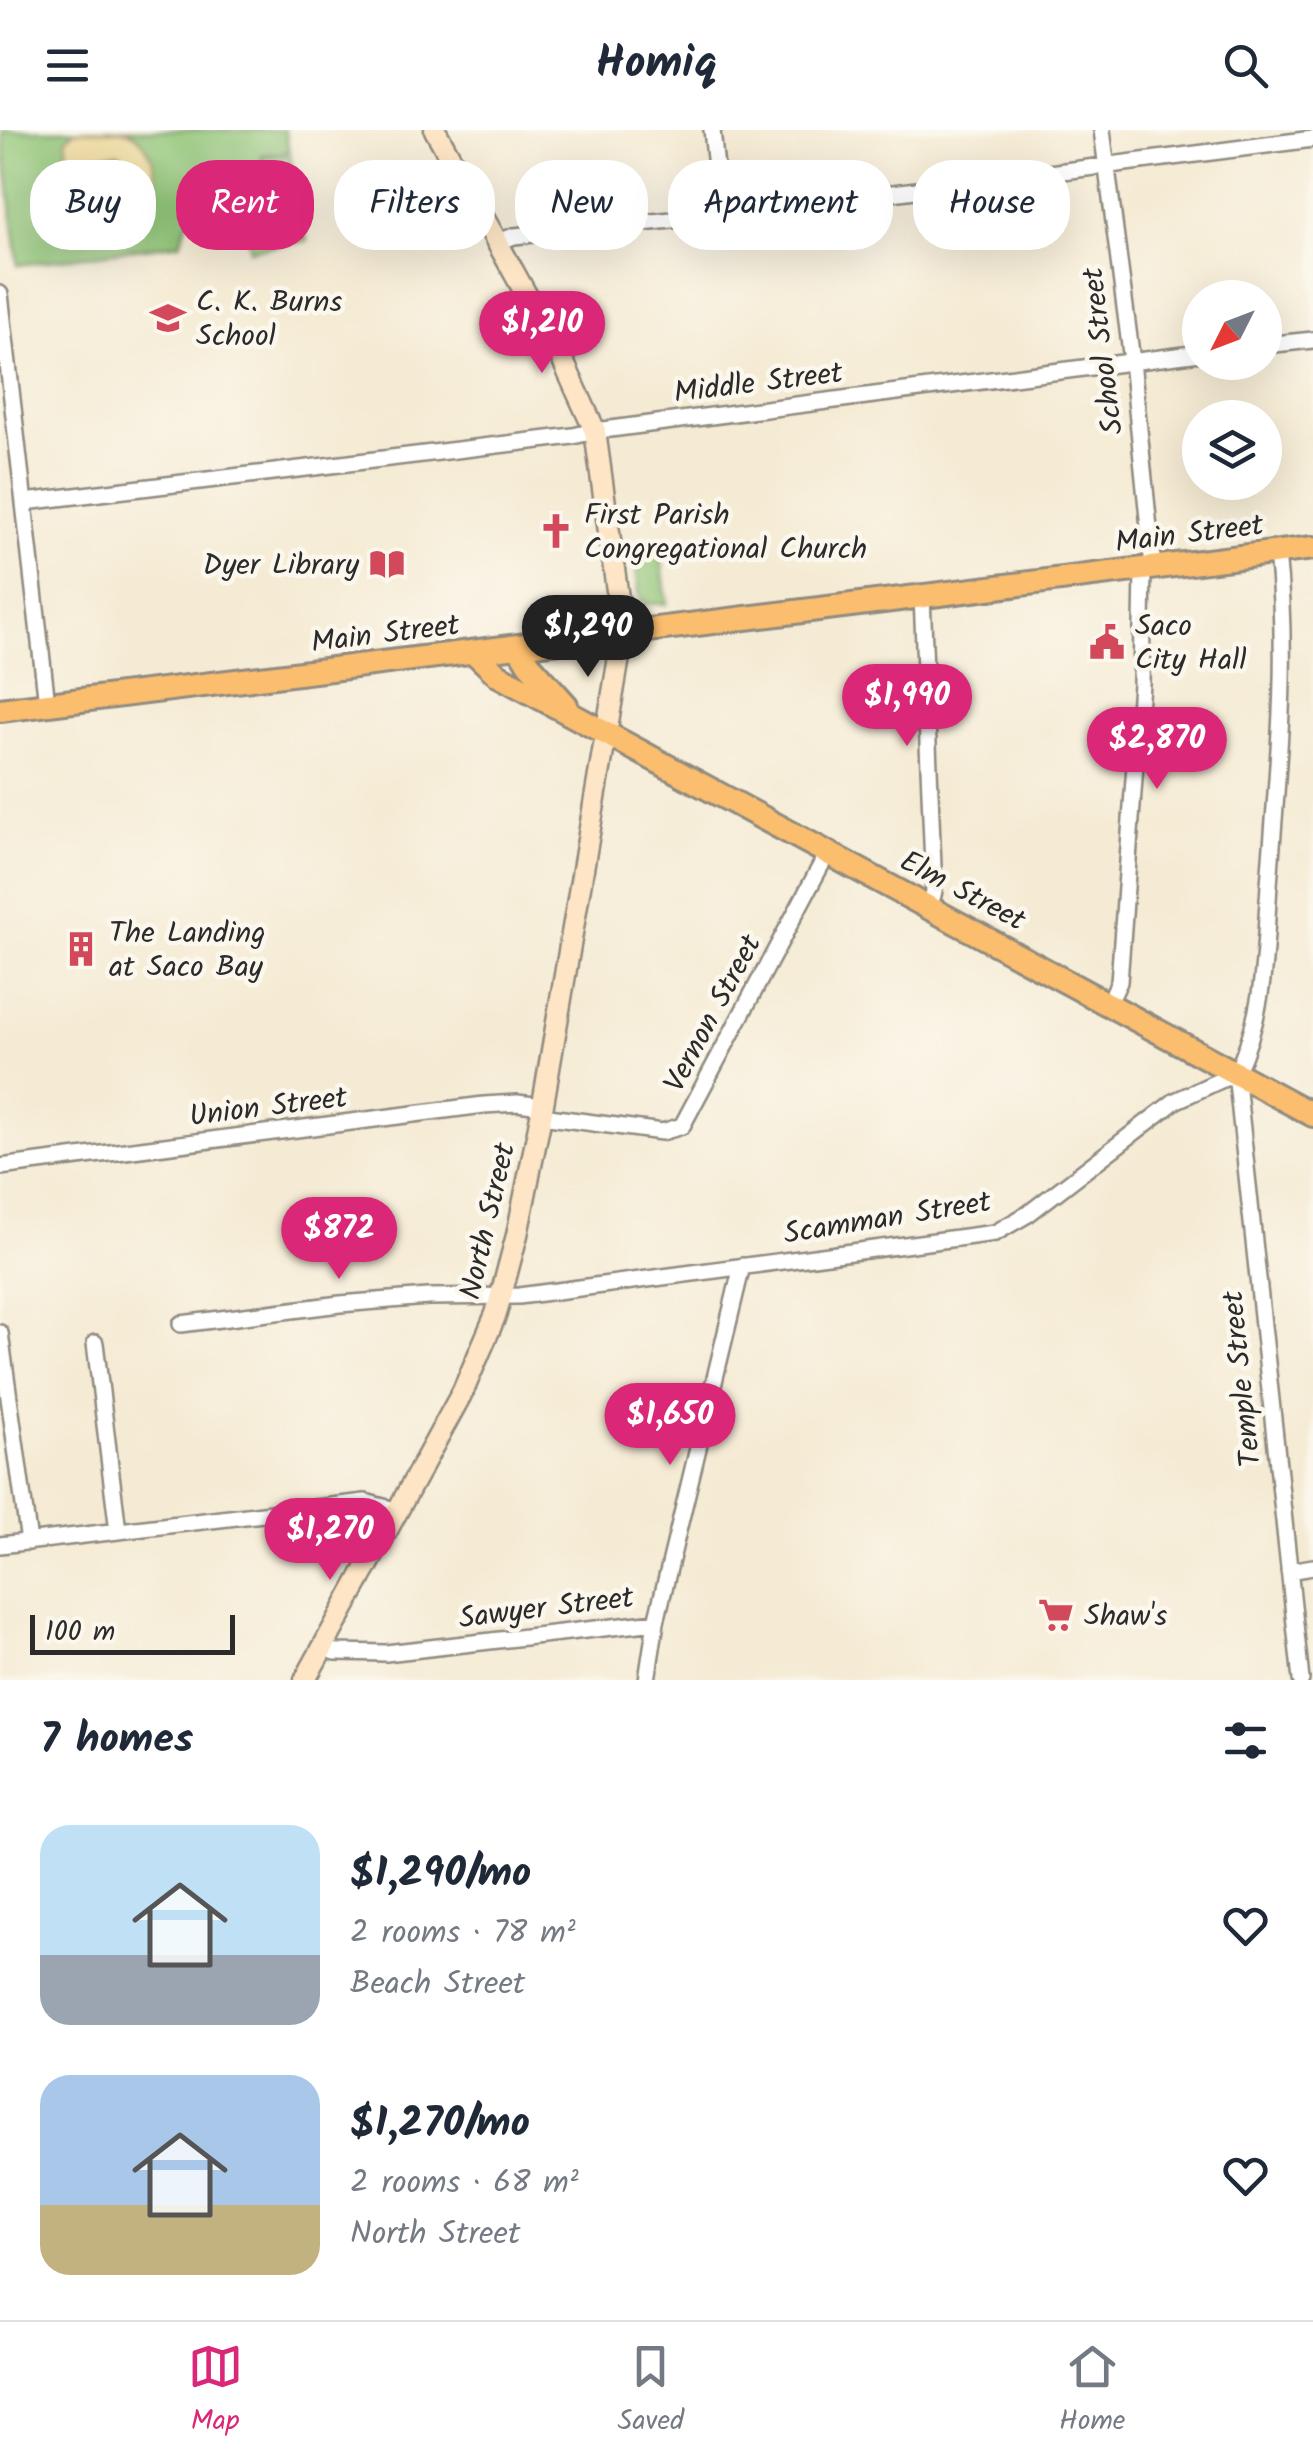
<!DOCTYPE html>
<meta charset="utf-8">
<style>
:root{--surface:#fff;--page:#f6f6f7;--text:#1f2937;--muted:#747a83;--line:#e0e1e3;--accent:#db2777}
body{margin:0;font-family:Kalam,sans-serif;background:var(--page);color:var(--text);height:100vh;display:flex;flex-direction:column;font-size:38px;white-space:nowrap}
*{box-sizing:border-box;margin:0}
p{font-size:32px;color:var(--muted)}
.icon{flex:none;width:55px;height:55px;fill:none;stroke:currentColor;stroke-width:2;stroke-linecap:round;stroke-linejoin:round}
.map{position:relative;height:1550px;overflow:hidden}
.panel{display:flex;flex-direction:column;background:var(--surface);flex:1}
.panel>*{flex:none}
.banner{position:absolute;left:30px;top:30px;width:1255px;height:90px;display:flex;gap:20px}
.needle{width:65px;rotate:228deg}
.fabs{position:absolute;left:1182px;top:150px;display:grid;gap:20px}
.fabs a{display:grid;place-items:center;width:100px;height:100px;border-radius:50%;background:var(--surface);box-shadow:0 10px 40px #0002;font-size:50px}
.scale{position:absolute;left:30px;bottom:25px;width:205px;box-sizing:border-box;padding-left:10px;border:5px solid #2b2b2b;border-top:0;font-size:28px;line-height:35px;white-space:nowrap;color:#2b2b2b;-webkit-text-stroke:8px #fbf7ec;paint-order:stroke}
.price{position:absolute;translate:-50% -85px;padding:0 22px;border-radius:35px;background:var(--accent);color:#fff;font-size:32px;line-height:65px;filter:drop-shadow(0 2px 5px #0008)}
.price::after{content:'';position:absolute;left:50%;top:60px;width:30px;height:22px;margin-left:-15px;background:inherit;clip-path:polygon(0 0,100% 0,50% 100%)}
.price.selected{background:#222;color:#fff}
ul{padding:0;list-style:none}
li{display:flex;align-items:center;gap:30px;height:250px;padding:0 40px}
li span{display:grid;place-items:center;flex:none;width:280px;height:200px;border-radius:30px;color:#555}
li>.icon{margin-inline-start:auto}
span .icon{width:120px;height:120px;fill:#fffc;stroke-width:1}
li b{font-size:42px}
h2{display:flex;justify-content:space-between;align-items:center;height:120px;padding:0 40px;font-size:42px}
.chip{padding:0 35px;border-radius:40px;background:var(--surface);box-shadow:0 10px 40px #0002;font-size:35px;line-height:90px}
.chip.selected{background:var(--accent);color:#fff}
header{display:flex;justify-content:space-between;align-items:center;height:130px;padding:0 40px;background:var(--surface);font-size:45px;font-weight:700}
.dock{display:flex;justify-content:space-around;align-items:center;height:140px;border-top:2px solid var(--line);background:var(--surface);font-size:28px;color:var(--muted)}
.dock a{display:grid;justify-items:center;gap:5px}
.dock .selected{color:var(--accent)}
.map>svg:first-child{display:block}
.green{fill:#90c577;stroke:#5e7851;stroke-width:2.5}
.sand{fill:#eeda9e;stroke:#8c8264;stroke-width:2.5;fill-rule:evenodd}
.lines{fill:none;stroke-linecap:round;stroke-linejoin:round}
.minor-casing{stroke:#908b80;stroke-width:20}
.secondary-casing{stroke:#908b80;stroke-width:25}
.primary-casing{stroke:#908b80;stroke-width:28}
.minor{stroke:#fff;stroke-width:15}
.secondary{stroke:#fde5c5;stroke-width:20}
.primary{stroke:#fbbd6e;stroke-width:22}
.labels{text-anchor:middle;stroke-width:9;stroke-linejoin:round;paint-order:stroke}
.poi-label{font-size:30px;fill:#2b2b2b;stroke:#fbf7ec;text-anchor:start}
.street-label{font-size:30px;fill:#2b2b2b;stroke:#fbf7ec}
</style>
<header><svg class="icon" aria-label="menu" viewBox="0 0 24 24"><path d="M4 6h16M4 12h16M4 18h16"/></svg>Homiq<svg class="icon" aria-label="search" viewBox="0 0 24 24"><circle cx="10" cy="10" r="6"/><path d="M15 15l6 6"/></svg></header>
<div class="map">
<svg width="1313" height="1550" viewBox="0 0 1313 1550">
<rect width="100%" height="100%" fill="#fbf7ec"/>
<filter id="ink" filterUnits="userSpaceOnUse"><feTurbulence type="fractalNoise" baseFrequency=".01" numOctaves="2"/><feDisplacementMap in="SourceGraphic" scale="20" xChannelSelector="R" yChannelSelector="G"/><feConvolveMatrix kernelMatrix="1 2 1 2 8 2 1 2 1" color-interpolation-filters="sRGB"/></filter>
<filter id="wash" filterUnits="userSpaceOnUse"><feTurbulence type="fractalNoise" baseFrequency=".0048" numOctaves="4" result="noise"/><feDisplacementMap in="SourceGraphic" scale="40" xChannelSelector="R" yChannelSelector="G"/><feGaussianBlur stdDeviation="2.25" result="paint"/><feColorMatrix in="noise" values="0 0 0 0 0 0 0 0 0 0 0 0 0 0 0 0 0 1.4 0 .05"/><feComposite in="paint" operator="in"/></filter>
<g filter="url(#wash)">
<rect width="100%" height="100%" fill="#f5ebd4"/>
<!-- green -->
<path class="green" d="M2 0H285L289 21 261 25 265 60 187 93 180 113 18 135Z
M290 24 307 111 250 120 243 72 267 62 263 27Z
M660 418 667 474H645L639 463 634 421Z"/>
<!-- sand -->
<path class="sand" d="M75 0C90 0 109 0 124 0 153 7 163 53 153 77L87 84 78 92 70 90 67 82 74 73 66 9ZM119 23 126 29 130 69 124 76 87 78 78 72 74 34 81 27Z"/>
</g>
<g filter="url(#ink)">
<g class="lines">
<defs>
<path id="minor" d="M712 0 721 85
M1102 0 1132 231 1153 437
M496 113 514 106 721 85 1313 9
M0 164 47 574
M1265 215 1313 210
M25 372 573 306 595 301 1200 223
M922 466 934 761 930 777
M1109 873 1119 852 1141 554 1143 438
M1236 943 1301 1550
M1236 943C1268 877 1264 813 1270 742 1278 635 1289 530 1277 423
M541 986 662 1002 682 996 828 722
M0 1037 484 975 517 973 543 976
M181 1194 340 1174 428 1167 519 1166 995 1103 1028 1084 1175 971 1236 943
M0 1203 29 1412
M95 1213 118 1401
M0 1415 365 1372 398 1381
M1289 1441 1313 1437
M323 1518 336 1522 386 1523 656 1492
M647 1550 656 1492 742 1136"/>
<path id="secondary" d="M305 1550 463 1261 496 1184 517 1105 541 986 623 504 595 301 563 231 435 0"/>
<path id="primary" d="M518 516 529 534 566 575
M474 522 498 545 1313 985
M0 580 1313 418"/>
</defs>
<!-- minor casing -->
<use href="#minor" class="minor-casing"/>
<!-- secondary casing -->
<use href="#secondary" class="secondary-casing"/>
<!-- primary casing -->
<use href="#primary" class="primary-casing"/>
<!-- minor -->
<use href="#minor" class="minor"/>
<!-- secondary -->
<use href="#secondary" class="secondary"/>
<!-- primary -->
<use href="#primary" class="primary"/>
</g>
</g>
<!-- icons -->
<defs>
<symbol id="school-bare" viewBox="-9 -9 18 18"><path d="M0-5L7-2L0 1L-7-2ZM-4 1L0 2.5L4 1V4Q0 6-4 4Z" fill="#d1495b" stroke="#fbf7ec" stroke-width="2.5" paint-order="stroke"/></symbol>
<symbol id="church-bare" viewBox="-9 -9 18 18"><path d="M-1.2-6h2.4v3.5h3.3v2.4h-3.3V6h-2.4V-.1h-3.3v-2.4h3.3Z" fill="#d1495b" stroke="#fbf7ec" stroke-width="2.5" paint-order="stroke"/></symbol>
<symbol id="library-bare" viewBox="-9 -9 18 18"><path d="M-6-4Q-3-5.5-.7-3.5V5Q-3 3-6 4ZM6-4Q3-5.5 .7-3.5V5Q3 3 6 4Z" fill="#d1495b" stroke="#fbf7ec" stroke-width="2.5" paint-order="stroke"/></symbol>
<symbol id="civic-bare" viewBox="-9 -9 18 18"><path d="M-.6-6.5H3V-4.5H.6V-3L4-1V1h2V6H-6V1h2V-1L-.6-3ZM-1.2 2.5V6h2.4V2.5Z" fill="#d1495b" stroke="#fbf7ec" stroke-width="2.5" paint-order="stroke"/></symbol>
<symbol id="building-bare" viewBox="-9 -9 18 18"><path d="M-4-6H4V6H1V3H-1V6H-4ZM-2.5-4.3h1.7v1.8h-1.7ZM.8-4.3h1.7v1.8H.8ZM-2.5-1h1.7V.8h-1.7ZM.8-1h1.7V.8H.8Z" fill="#d1495b" stroke="#fbf7ec" stroke-width="2.5" paint-order="stroke"/></symbol>
<symbol id="supermarket-bare" viewBox="-9 -9 18 18"><path d="M-6-5.5h2.5l.6 2H6L4.5 2H-2.5L-4.4-4H-6ZM-1.5 3.2a1.3 1.3 0 1 0 .1 0ZM3 3.2a1.3 1.3 0 1 0 .1 0Z" fill="#d1495b" stroke="#fbf7ec" stroke-width="2.5" paint-order="stroke"/></symbol>
</defs>
<g fill-rule="evenodd">
<use href="#school-bare" x="143" y="163" width="50" height="50"/>
<use href="#church-bare" x="531" y="376" width="50" height="50"/>
<use href="#library-bare" x="362" y="409" width="50" height="50"/>
<use href="#civic-bare" x="1082" y="487" width="50" height="50"/>
<use href="#building-bare" x="56" y="794" width="50" height="50"/>
<use href="#supermarket-bare" x="1031" y="1460" width="50" height="50"/>
</g>
<g class="labels">
<!-- poi labels -->
<g class="poi-label">
<text x="196" y="181">C. K. Burns<tspan x="196" dy="34">School</tspan></text>
<text x="584" y="394">First Parish<tspan x="584" dy="34">Congregational Church</tspan></text>
<text x="359" y="444" text-anchor="end">Dyer Library</text>
<text x="1135" y="505">Saco<tspan x="1135" dy="34">City Hall</tspan></text>
<text x="109" y="812">The Landing<tspan x="109" dy="34">at Saco Bay</tspan></text>
<text x="1084" y="1495">Shaw's</text>
</g>
<!-- street labels -->
<g class="street-label">
<text transform="translate(1102 221) rotate(-97)" y="10">School Street</text>
<text transform="translate(758 252) rotate(-7)" y="10">Middle Street</text>
<text transform="translate(1189 403) rotate(-7)" y="10">Main Street</text>
<text transform="translate(385 503) rotate(-7)" y="10">Main Street</text>
<text transform="translate(963 760) rotate(28)" y="10">Elm Street</text>
<text transform="translate(712 883) rotate(-62)" y="10">Vernon Street</text>
<text transform="translate(268 976) rotate(-7)" y="10">Union Street</text>
<text transform="translate(887 1087) rotate(-9)" y="10">Scamman Street</text>
<text transform="translate(487 1091) rotate(-77)" y="10">North Street</text>
<text transform="translate(1241 1249) rotate(-96)" y="10">Temple Street</text>
<text transform="translate(546 1477) rotate(-7)" y="10">Sawyer Street</text>
</g>
</g>
</svg>
<div class="fabs">
<a><svg class="needle" viewBox="-14 -14 28 28"><path d="M0-13l5 13h-10z" fill="#e53935"/><path d="M0 13l5-13h-10z" fill="#747a83"/></svg></a>
<a><svg class="icon" aria-label="layers" viewBox="0 0 24 24"><path d="M12 4l9 5-9 5-9-5zM3 14l9 5 9-5"/></svg></a>
</div>
<div class="scale">100 m</div>
<b class="price" style="left:542px;top:246px">$1,210</b>
<b class="price selected" style="left:588px;top:550px">$1,290</b>
<b class="price" style="left:907px;top:619px">$1,990</b>
<b class="price" style="left:1157px;top:662px">$2,870</b>
<b class="price" style="left:339px;top:1152px">$872</b>
<b class="price" style="left:670px;top:1338px">$1,650</b>
<b class="price" style="left:330px;top:1453px">$1,270</b>
<div class="banner">
<a class="chip">Buy</a>
<a class="chip selected">Rent</a>
<a class="chip">Filters</a>
<a class="chip">New</a>
<a class="chip">Apartment</a>
<a class="chip">House</a>
</div>
</div>
<section class="panel">
<h2>7 homes<svg class="icon" aria-label="filters" viewBox="0 0 24 24"><path d="M4 7h16M4 17h16"/><circle cx="9" cy="7" r="2"/><circle cx="15" cy="17" r="2"/></svg></h2>
<ul>
<li><span style="background:linear-gradient(#bfe0f5 65%,#9aa5b1 0)"><svg class="icon" aria-label="home" viewBox="0 0 24 24"><path d="M3 11l9-7 9 7M6 9v11h12V9"/></svg></span><div><b>$1,290/mo</b><p>2 rooms · 78 m²</p><p>Beach Street</p></div><svg class="icon" aria-label="heart" viewBox="0 0 24 24"><path d="M12 20l-8-8c-3-5 5-10 8-4 3-6 11-1 8 4z"/></svg></li>
<li><span style="background:linear-gradient(#a9c7e8 65%,#c2b280 0)"><svg class="icon" aria-label="home" viewBox="0 0 24 24"><path d="M3 11l9-7 9 7M6 9v11h12V9"/></svg></span><div><b>$1,270/mo</b><p>2 rooms · 68 m²</p><p>North Street</p></div><svg class="icon" aria-label="heart" viewBox="0 0 24 24"><path d="M12 20l-8-8c-3-5 5-10 8-4 3-6 11-1 8 4z"/></svg></li>
</ul>
</section>
<nav class="dock">
<a class="selected"><svg class="icon" aria-label="map" viewBox="0 0 24 24"><path d="M3 6l6-2 6 2 6-2v14l-6 2-6-2-6 2zM9 4v14M15 6v14"/></svg>Map</a>
<a><svg class="icon" aria-label="saved" viewBox="0 0 24 24"><path d="M7 4h10v16l-5-4-5 4z"/></svg>Saved</a>
<a><svg class="icon" aria-label="home" viewBox="0 0 24 24"><path d="M3 11l9-7 9 7M6 9v11h12V9"/></svg>Home</a>
</nav>
